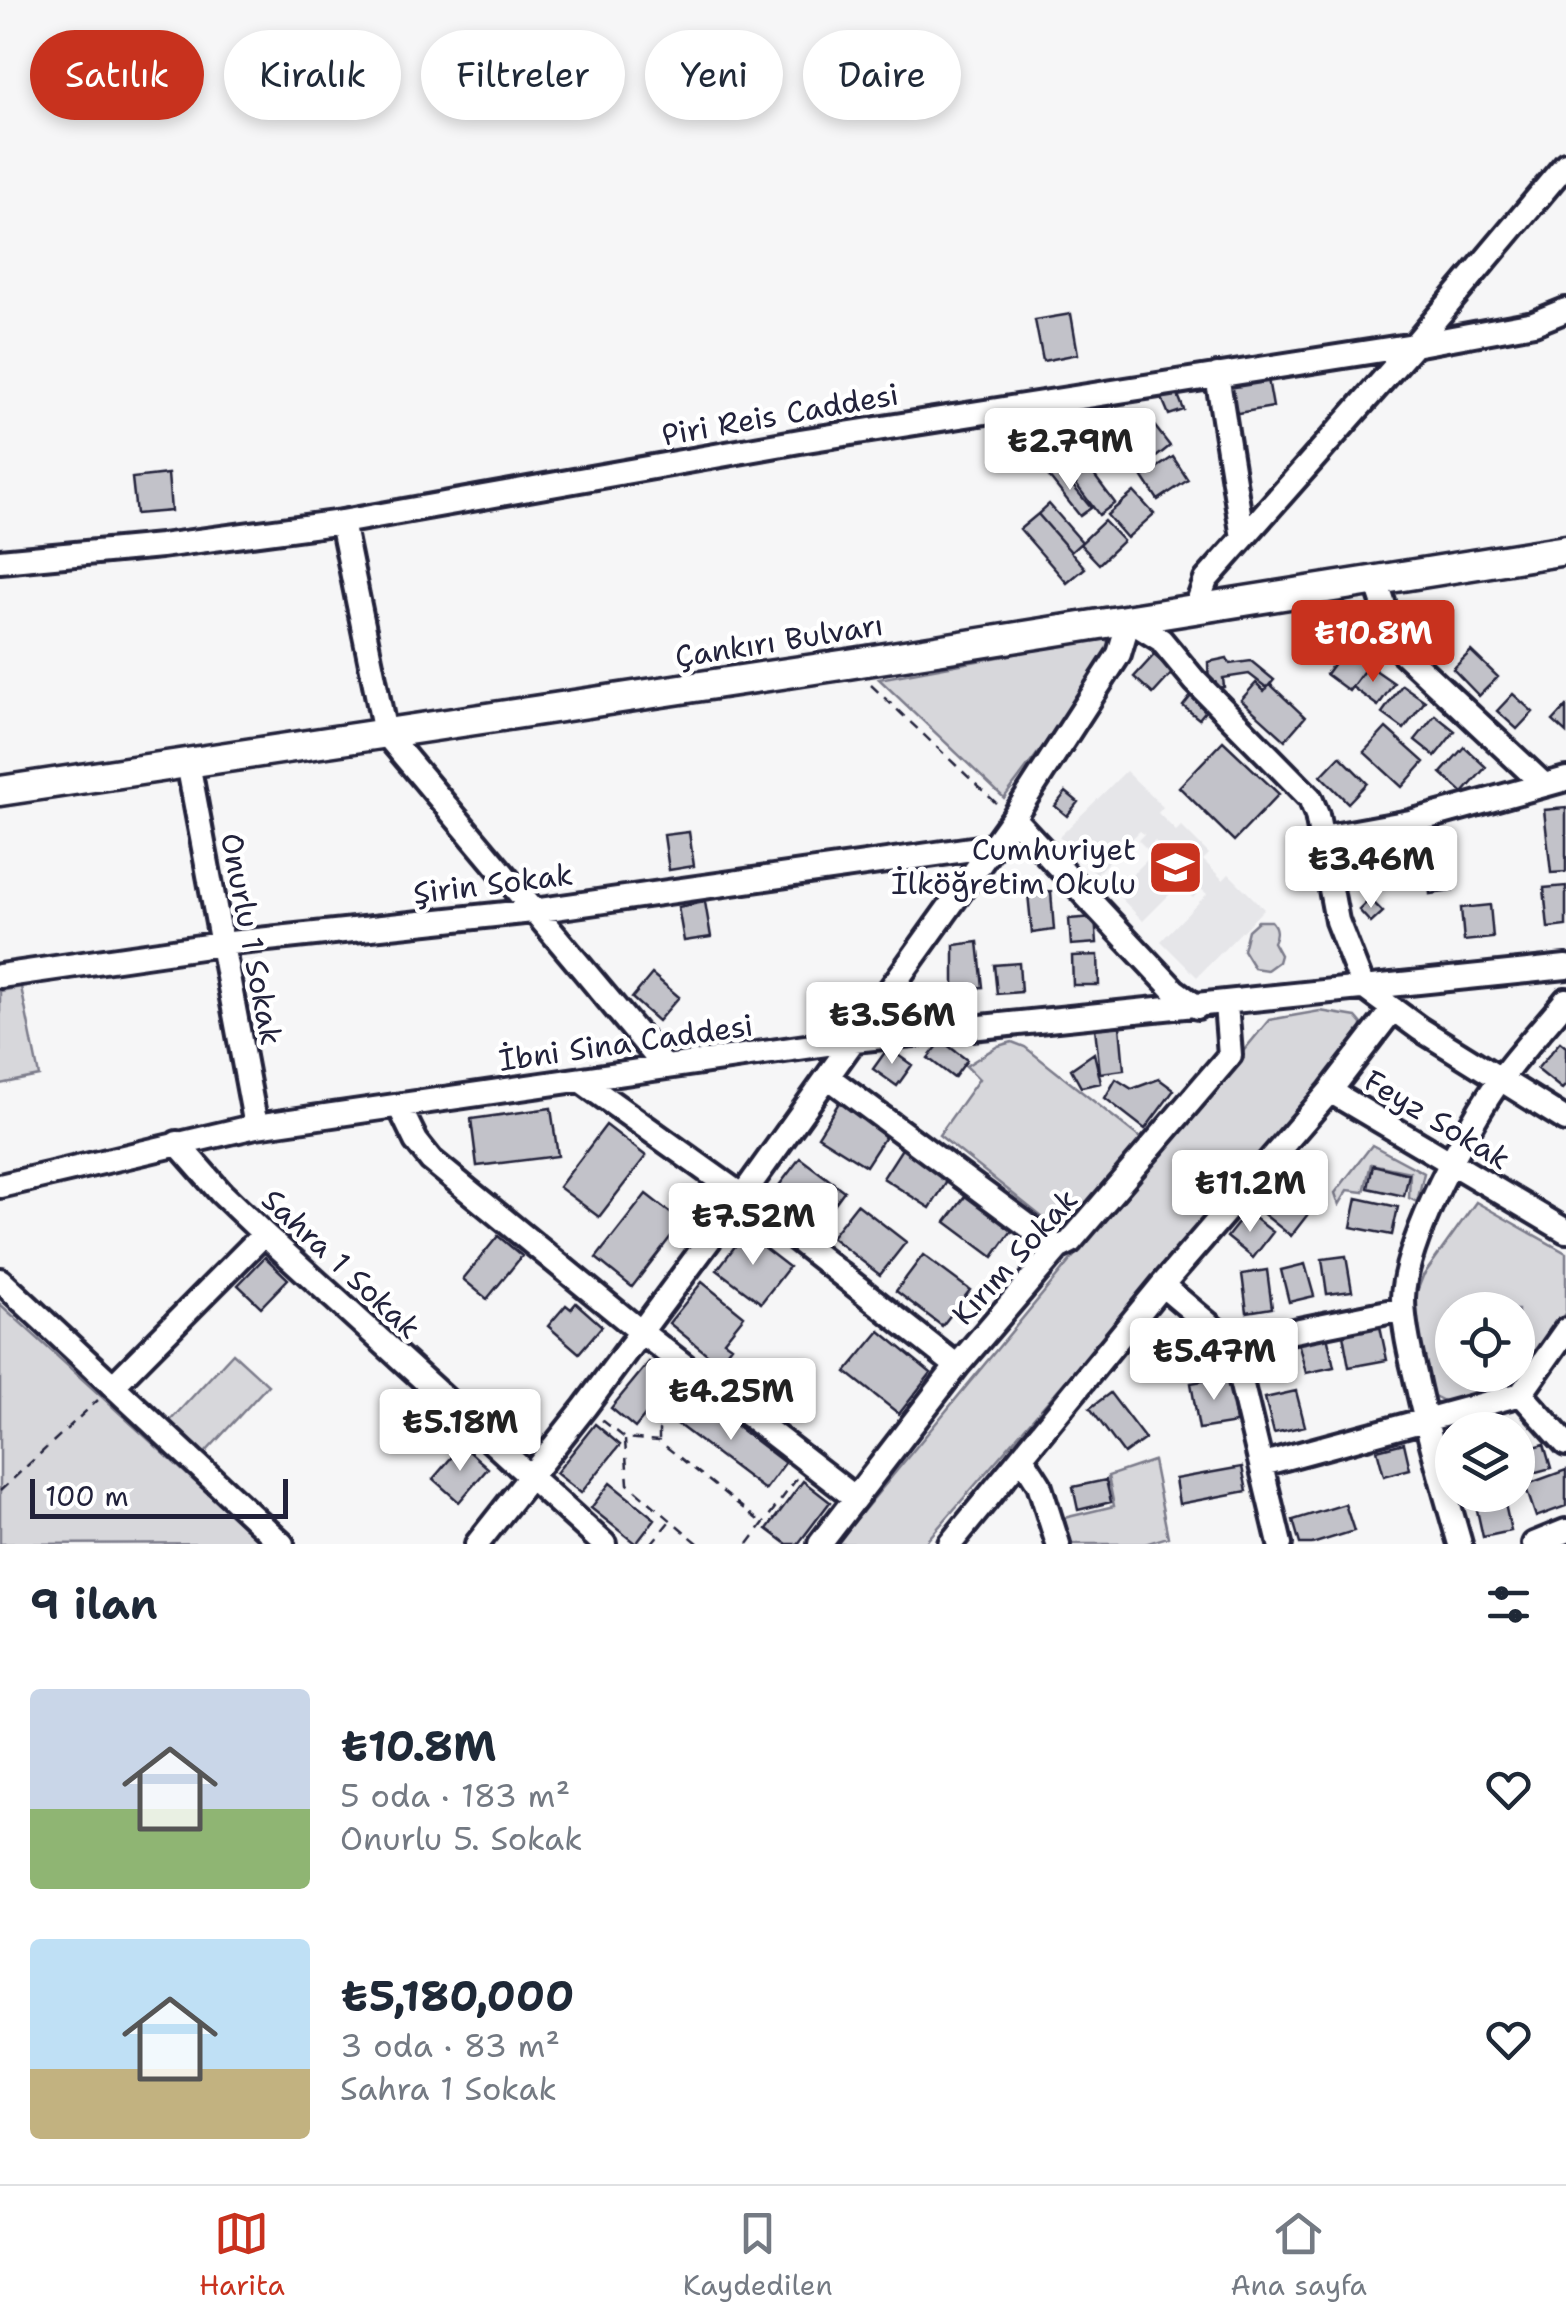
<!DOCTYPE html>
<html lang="tr">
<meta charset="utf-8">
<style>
:root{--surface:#fff;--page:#f2f2f3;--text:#1f2937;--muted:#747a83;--line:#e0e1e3;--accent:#c8321e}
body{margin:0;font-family:"Shantell Sans",sans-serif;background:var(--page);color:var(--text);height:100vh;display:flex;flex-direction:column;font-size:38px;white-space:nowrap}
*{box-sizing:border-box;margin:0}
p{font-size:32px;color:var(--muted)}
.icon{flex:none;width:55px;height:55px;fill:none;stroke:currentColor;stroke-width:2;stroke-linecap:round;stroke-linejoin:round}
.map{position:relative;height:1544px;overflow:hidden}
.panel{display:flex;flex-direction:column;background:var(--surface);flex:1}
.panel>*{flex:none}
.banner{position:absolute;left:30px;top:30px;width:1000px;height:90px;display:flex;gap:20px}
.buttons{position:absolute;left:1435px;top:1292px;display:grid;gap:20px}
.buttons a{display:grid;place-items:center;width:100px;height:100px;border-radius:50%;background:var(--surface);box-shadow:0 5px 15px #0003;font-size:50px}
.scale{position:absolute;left:30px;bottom:25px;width:258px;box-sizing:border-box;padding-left:10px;border:5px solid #22223b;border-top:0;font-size:28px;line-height:35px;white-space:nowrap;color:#22223b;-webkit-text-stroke:8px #fff;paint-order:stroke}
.price{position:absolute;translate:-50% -85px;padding:0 22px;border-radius:10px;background:#fff;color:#222;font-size:32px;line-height:65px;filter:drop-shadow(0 2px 5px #0008)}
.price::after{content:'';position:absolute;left:50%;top:60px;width:30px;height:22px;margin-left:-15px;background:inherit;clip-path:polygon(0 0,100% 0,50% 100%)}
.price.on{background:var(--accent);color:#fff}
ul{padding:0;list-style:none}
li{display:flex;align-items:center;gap:30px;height:250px;padding:0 30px}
li span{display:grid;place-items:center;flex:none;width:280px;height:200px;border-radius:10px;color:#555}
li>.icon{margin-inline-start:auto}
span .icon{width:120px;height:120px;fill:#fffc;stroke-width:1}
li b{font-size:42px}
h2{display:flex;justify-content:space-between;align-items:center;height:120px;padding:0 30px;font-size:42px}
.chip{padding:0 35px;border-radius:45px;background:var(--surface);box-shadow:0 5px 15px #0003;font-size:35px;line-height:90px}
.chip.on{background:var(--accent);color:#fff}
.dock{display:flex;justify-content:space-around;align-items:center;height:140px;border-top:2px solid var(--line);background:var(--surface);font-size:28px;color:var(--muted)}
.dock a{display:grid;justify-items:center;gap:5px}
.dock .on{color:var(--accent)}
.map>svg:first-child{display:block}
.built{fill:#e6e6e9}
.green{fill:#d7d7db;stroke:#7c7c8b;stroke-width:2.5;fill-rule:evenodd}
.building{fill:#c2c2c9;stroke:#22223b;stroke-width:2.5}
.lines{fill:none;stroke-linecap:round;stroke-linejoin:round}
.minor-casing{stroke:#22223b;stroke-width:30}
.major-casing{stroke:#22223b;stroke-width:35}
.path{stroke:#22223b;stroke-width:2.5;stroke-dasharray:10 8;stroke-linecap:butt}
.minor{stroke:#fff;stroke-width:22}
.major{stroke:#fff;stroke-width:28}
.labels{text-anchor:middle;stroke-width:9;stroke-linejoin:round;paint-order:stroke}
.street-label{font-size:30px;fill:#22223b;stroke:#fff}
.poi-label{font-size:30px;fill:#22223b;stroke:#fff;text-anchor:end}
</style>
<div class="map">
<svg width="1566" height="1544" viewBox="0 0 1566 1544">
<rect width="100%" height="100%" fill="#f6f6f7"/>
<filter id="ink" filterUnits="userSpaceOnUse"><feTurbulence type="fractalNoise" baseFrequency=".01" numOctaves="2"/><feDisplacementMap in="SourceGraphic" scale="20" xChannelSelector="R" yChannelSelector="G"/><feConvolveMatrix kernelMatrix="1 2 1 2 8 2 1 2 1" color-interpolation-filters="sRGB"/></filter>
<g filter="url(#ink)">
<!-- built -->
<path class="built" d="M1126 771 1163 807 1158 813 1176 831 1181 826 1209 854 1203 860 1223 880 1229 874 1264 909 1197 977 1161 941 1207 894 1201 889 1193 898 1184 889 1192 881 1187 877 1143 921 1115 892 1160 847 1155 841 1147 849 1138 840 1144 834 1140 831 1096 874 1059 837Z"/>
<!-- green -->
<path class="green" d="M1102 638 1109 642 1113 653 1004 798 879 679Z
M1258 921H1271C1277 927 1277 935 1273 942L1280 955 1278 962 1267 970 1254 968 1243 950 1248 930Z
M21 987 39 1076 0 1084V991Z
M1320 1011 1356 1017 1362 1024V1039L924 1544H836L1269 1020Z
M1012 1042 1025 1047 1144 1141 1062 1233 939 1135 979 1079 966 1066 998 1046Z
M1372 1145 1424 1173 1417 1202 1409 1198 1410 1172 1371 1164 1364 1192 1348 1190 1339 1205 1335 1193Z
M1476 1202 1566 1253V1312L1517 1383 1446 1402 1432 1395 1413 1310 1416 1294 1423 1276ZM1452 1310H1518V1375H1452Z
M0 1304 262 1543 0 1544Z
M233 1353 268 1385 204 1454 169 1422Z
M1153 1461 1168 1537 1145 1544H1071L1064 1518 1114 1506 1108 1476Z"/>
<!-- building -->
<path class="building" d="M1071 314 1078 354 1043 361 1035 320Z
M1268 379 1273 407 1232 414 1228 385Z
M1176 390 1184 410 1169 415 1161 396Z
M1146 415 1170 446 1155 458 1131 426Z
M1131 426 1155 458 1136 472 1112 440Z
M1173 457 1188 480 1158 500 1143 477Z
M1082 459 1115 503 1099 515 1066 471Z
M1059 469 1091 508 1080 516 1049 477Z
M168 474 171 511 136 514 132 478Z
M1134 492 1154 514 1127 538 1107 515Z
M1049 504 1082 542 1071 552 1038 514Z
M1038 514 1085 568 1067 583 1020 529Z
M1104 521 1123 541 1099 564 1080 544Z
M1345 648 1368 665 1349 691 1326 674Z
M1471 651 1498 677 1479 696 1453 669Z
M1154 655 1173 672 1153 694 1134 677Z
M1227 658 1230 664 1251 661 1274 680 1267 688 1249 674 1223 678 1224 687 1209 689 1208 662Z
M1368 665 1394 683 1378 706 1352 687Z
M1256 683 1264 691 1270 684 1305 717 1285 740 1241 700Z
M1402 685 1425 701 1404 729 1382 713Z
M1513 694 1533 712 1517 729 1497 711Z
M1191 696 1207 709 1199 719 1183 706Z
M1566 707V733L1553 721Z
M1435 715 1455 731 1435 756 1415 740Z
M1386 728 1424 762 1402 787 1364 752Z
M1223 741 1279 794 1234 841 1179 787Z
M1464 747 1486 767 1463 793 1441 773Z
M1340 756 1367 783 1348 803 1321 776Z
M1066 792 1078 802 1067 816 1055 806Z
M1566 808V872L1551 873 1544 810Z
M689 832 694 866 669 870 664 835Z
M1427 833 1433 873 1404 879 1395 841Z
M1451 879 1452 891 1430 894 1429 882Z
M1566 886V926L1548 928 1544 888Z
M1051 892 1054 930 1032 933 1028 894Z
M1370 899 1383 912 1371 923 1359 910Z
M705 902 711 937 684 941 678 907Z
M1490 905 1493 938 1464 941 1461 908Z
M1095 917 1097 943 1071 945 1069 919Z
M978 942 983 987 954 989V945Z
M1098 955 1099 985H1073L1072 956Z
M1019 963 1021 992 997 994 994 965Z
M652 974 679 997 658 1021 632 998Z
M1120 1026 1124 1070 1100 1073 1095 1028Z
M942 1041 967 1060 954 1078 928 1058Z
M1560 1042 1566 1047V1085L1562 1089 1537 1069Z
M888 1048 912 1065 897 1086 873 1069Z
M1094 1053 1101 1083 1081 1087 1071 1069Z
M1116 1079 1132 1089 1159 1079 1174 1090 1145 1129 1105 1098Z
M840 1101 888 1132 866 1166 818 1136Z
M551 1108 558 1156 477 1166 471 1119Z
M606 1125 646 1156 599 1217 559 1187Z
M903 1147 950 1177 930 1208 883 1178Z
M800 1158 844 1191 819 1225 774 1192Z
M1373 1165 1409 1174 1404 1196 1368 1188Z
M1273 1186 1308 1214 1291 1236 1256 1208Z
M970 1190 1016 1225 993 1257 946 1222Z
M646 1194 682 1222 632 1287 596 1258Z
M1357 1198 1398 1207 1392 1235 1351 1227Z
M857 1204 906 1242 880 1275 831 1237Z
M1247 1212 1273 1232 1253 1258 1227 1237Z
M745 1233 789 1267 761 1303 717 1270Z
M498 1236 522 1256 487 1299 463 1279Z
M923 1255 970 1290 942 1326 896 1291Z
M1346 1256 1352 1291 1327 1294 1322 1259Z
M265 1257 288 1279 261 1307 238 1285Z
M1305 1264 1314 1296 1289 1302 1281 1270Z
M1267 1270 1272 1308 1247 1312 1242 1274Z
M702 1282 744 1316 724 1341 731 1346 718 1363 669 1323Z
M576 1303 602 1326 579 1353 548 1326 566 1305 571 1309Z
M1379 1322 1387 1360 1349 1367 1342 1329Z
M1162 1327 1183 1354 1163 1370 1142 1343Z
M880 1331 931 1373 899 1414 846 1372Z
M1327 1335 1334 1367 1306 1373 1298 1342Z
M649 1362 673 1381 635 1428 611 1408Z
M1229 1376 1236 1423 1199 1429 1191 1383Z
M1296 1391 1305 1426 1274 1433 1265 1398Z
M1110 1393 1145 1439 1124 1454 1090 1408Z
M697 1396 785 1463 765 1490 676 1423Z
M595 1424 620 1445 581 1493 556 1473Z
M1404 1443 1410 1469 1384 1476 1377 1450Z
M1544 1444 1551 1468 1518 1477V1452Z
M462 1445 488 1468 459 1502 433 1479Z
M1242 1467 1247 1491 1179 1504 1175 1479Z
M1566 1470V1506L1536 1517 1525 1485Z
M1106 1480 1111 1502 1078 1510 1073 1487Z
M803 1481 830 1502 798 1544H787L767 1529Z
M610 1483 655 1519 636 1544 591 1508Z
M1503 1495 1511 1531 1483 1537 1475 1501Z
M1345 1504 1354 1531 1312 1544H1300L1293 1520Z"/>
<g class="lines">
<defs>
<path id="minor" d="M1217 375 1243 538
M342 522 385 733 665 1067
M0 561 161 546 342 522 800 441 1414 345 1534 323 1566 310
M1376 581 1398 648 1542 783
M1195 610 1206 580 1414 345 1566 164
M188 763 256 1126
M1013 818 1174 990 1197 1007
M1322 838 1410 822 1566 779
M0 976 221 944 533 911 993 846
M828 1077 1058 1248
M580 1080 742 1196 957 1366
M1330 1091 1566 1231
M399 1106 416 1141 431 1160 641 1332 854 1497
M177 1143 221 1193 264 1234 604 1544
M0 1186 256 1126 854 1040 1566 967
M0 1280 282 1544
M1162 1285 1219 1333 1235 1356 1280 1544
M1230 1344 1403 1309
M113 1386 264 1234
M1521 1394 1566 1444
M1023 1459 1039 1484 1058 1544
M1263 1464 1521 1394 1566 1330
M477 1544 585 1407 742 1196 1013 818 1119 654 1129 620 1161 640 1195 681 1310 798 1317 815 1337 921 1363 987 1420 1029 1566 1120
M820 1544 957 1366 1058 1248 1070 1242 1230 1055 1226 1004
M950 1544 1162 1285 1330 1091 1393 1009
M1460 1544C1444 1488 1427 1432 1415 1374 1409 1350 1403 1323 1403 1298 1404 1245 1469 1120 1502 1077 1522 1050 1545 1026 1566 1000
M1534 1544 1566 1531"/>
<path id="major" d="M0 791 848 664 1566 550"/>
</defs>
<!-- minor casing -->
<use href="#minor" class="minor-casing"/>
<!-- major casing -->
<use href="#major" class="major-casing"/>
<!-- path -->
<path class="path" d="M871 685 996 803
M602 1420 625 1438 659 1441 763 1524
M659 1439V1430L688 1392
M625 1440 628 1484 699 1544
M0 1491 98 1400
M651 1544 669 1522
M748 1544 798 1477"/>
<!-- minor -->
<use href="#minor" class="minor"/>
<!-- major -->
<use href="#major" class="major"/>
</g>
</g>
<!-- icons -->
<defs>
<symbol id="school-square" viewBox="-11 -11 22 22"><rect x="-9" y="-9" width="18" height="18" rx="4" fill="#c8321e" stroke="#fff"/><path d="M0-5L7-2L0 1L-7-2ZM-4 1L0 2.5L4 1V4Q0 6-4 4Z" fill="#fff"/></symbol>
</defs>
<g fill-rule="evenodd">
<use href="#school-square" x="1144" y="836" width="63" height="63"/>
</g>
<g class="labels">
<!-- street labels -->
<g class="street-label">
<text transform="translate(780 415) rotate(-10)" y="10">Piri Reis Caddesi</text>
<text transform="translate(779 641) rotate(-9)" y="10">Çankırı Bulvarı</text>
<text transform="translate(493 884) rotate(-7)" y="10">Şirin Sokak</text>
<text transform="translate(251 939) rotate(79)" y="10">Onurlu 1 Sokak</text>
<text transform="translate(626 1043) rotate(-8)" y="10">İbni Sina Caddesi</text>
<text transform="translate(1437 1120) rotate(31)" y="10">Feyz Sokak</text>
<text transform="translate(1015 1257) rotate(-48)" y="10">Kırım Sokak</text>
<text transform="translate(341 1264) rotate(43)" y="10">Sahra 1 Sokak</text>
</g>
<!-- poi labels -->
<g class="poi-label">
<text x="1136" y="860">Cumhuriyet<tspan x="1136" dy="34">İlköğretim Okulu</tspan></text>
</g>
</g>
</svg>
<div class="buttons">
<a><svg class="icon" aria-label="locate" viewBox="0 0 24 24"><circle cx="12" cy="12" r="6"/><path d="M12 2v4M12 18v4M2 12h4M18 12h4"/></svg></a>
<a><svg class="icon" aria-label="layers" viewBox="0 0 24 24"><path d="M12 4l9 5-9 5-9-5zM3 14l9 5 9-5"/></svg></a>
</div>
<div class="scale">100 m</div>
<b class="price" style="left:1070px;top:493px">₺2.79M</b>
<b class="price on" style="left:1373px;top:685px">₺10.8M</b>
<b class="price" style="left:1371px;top:911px">₺3.46M</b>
<b class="price" style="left:892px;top:1067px">₺3.56M</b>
<b class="price" style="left:1250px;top:1235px">₺11.2M</b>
<b class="price" style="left:753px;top:1268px">₺7.52M</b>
<b class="price" style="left:1214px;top:1403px">₺5.47M</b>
<b class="price" style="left:731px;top:1443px">₺4.25M</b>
<b class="price" style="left:460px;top:1474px">₺5.18M</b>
<div class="banner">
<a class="chip on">Satılık</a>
<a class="chip">Kiralık</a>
<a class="chip">Filtreler</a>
<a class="chip">Yeni</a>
<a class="chip">Daire</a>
</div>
</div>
<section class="panel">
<h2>9 ilan<svg class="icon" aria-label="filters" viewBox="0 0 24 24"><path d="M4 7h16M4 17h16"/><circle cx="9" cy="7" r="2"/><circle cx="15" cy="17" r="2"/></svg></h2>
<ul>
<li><span style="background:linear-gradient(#c9d6e8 60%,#8fb573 0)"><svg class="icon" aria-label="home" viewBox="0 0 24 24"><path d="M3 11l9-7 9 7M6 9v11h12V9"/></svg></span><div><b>₺10.8M</b><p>5 oda · 183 m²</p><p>Onurlu 5. Sokak</p></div><svg class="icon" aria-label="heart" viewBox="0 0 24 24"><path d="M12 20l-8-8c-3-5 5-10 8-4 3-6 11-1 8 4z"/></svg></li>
<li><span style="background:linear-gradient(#bfe0f5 65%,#c2b280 0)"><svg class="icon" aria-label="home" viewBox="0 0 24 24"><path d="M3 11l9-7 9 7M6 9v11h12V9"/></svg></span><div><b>₺5,180,000</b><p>3 oda · 83 m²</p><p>Sahra 1 Sokak</p></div><svg class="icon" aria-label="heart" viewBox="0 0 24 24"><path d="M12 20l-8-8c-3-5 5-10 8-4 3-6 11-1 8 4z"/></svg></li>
</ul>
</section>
<nav class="dock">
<a class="on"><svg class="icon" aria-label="map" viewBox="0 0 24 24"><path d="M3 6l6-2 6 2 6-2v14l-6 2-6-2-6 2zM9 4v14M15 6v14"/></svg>Harita</a>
<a><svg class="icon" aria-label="saved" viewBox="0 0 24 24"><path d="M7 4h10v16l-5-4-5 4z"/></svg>Kaydedilen</a>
<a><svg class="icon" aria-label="home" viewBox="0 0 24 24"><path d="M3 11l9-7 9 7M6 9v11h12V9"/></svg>Ana sayfa</a>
</nav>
